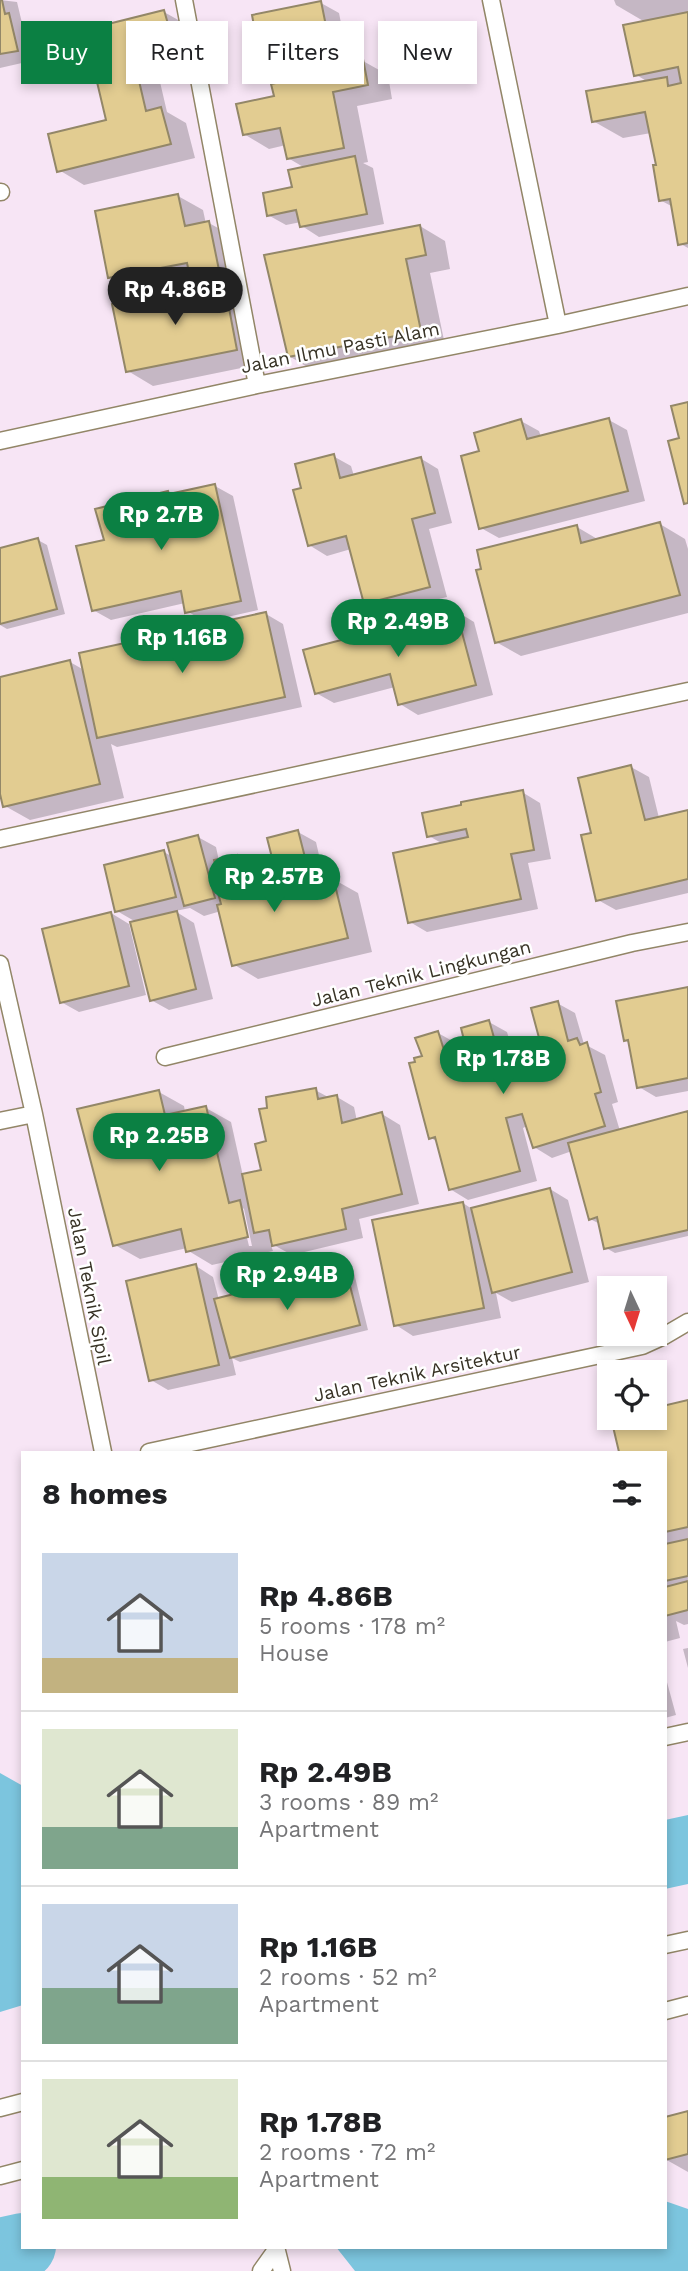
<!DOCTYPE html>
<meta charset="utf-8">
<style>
:root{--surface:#fff;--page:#f2f2f2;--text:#202124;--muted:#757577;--line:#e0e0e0;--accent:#0b8043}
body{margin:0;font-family:"Work Sans",sans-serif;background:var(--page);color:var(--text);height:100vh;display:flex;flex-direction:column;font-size:26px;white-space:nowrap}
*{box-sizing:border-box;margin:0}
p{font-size:23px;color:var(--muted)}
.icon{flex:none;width:38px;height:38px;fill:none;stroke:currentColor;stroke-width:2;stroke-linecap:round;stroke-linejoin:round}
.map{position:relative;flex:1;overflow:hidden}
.drawer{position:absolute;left:21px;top:1451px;width:646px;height:798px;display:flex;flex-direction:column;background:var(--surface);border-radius:0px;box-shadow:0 4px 10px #0003}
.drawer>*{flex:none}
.guide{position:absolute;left:21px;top:21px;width:648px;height:63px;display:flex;gap:14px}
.needle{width:46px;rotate:176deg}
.fabs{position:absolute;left:597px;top:1276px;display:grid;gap:14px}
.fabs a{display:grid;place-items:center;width:70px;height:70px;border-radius:0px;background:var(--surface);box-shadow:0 4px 10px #0003;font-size:35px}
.price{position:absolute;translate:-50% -60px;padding:0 16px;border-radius:24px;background:var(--accent);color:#fff;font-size:23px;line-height:46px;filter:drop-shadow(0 2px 4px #0008)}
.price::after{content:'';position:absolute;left:50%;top:42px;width:21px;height:16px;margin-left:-10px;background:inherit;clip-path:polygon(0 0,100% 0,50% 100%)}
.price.on{background:#222;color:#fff}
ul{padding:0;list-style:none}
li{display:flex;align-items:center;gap:21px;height:175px;padding:0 21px}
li+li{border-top:2px solid var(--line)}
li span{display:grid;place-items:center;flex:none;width:196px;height:140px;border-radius:0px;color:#555}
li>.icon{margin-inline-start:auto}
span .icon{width:84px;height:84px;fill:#fffc;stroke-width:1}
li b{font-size:30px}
h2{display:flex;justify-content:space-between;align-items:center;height:84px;padding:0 21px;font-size:30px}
.tag{padding:0 24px;border-radius:0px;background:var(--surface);box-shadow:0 4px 10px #0003;font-size:24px;line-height:63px}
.tag.on{background:var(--accent);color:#fff}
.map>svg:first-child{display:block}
.education{fill:#f7e5f5;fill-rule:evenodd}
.water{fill:#7cc5de}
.shadow{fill:#0003;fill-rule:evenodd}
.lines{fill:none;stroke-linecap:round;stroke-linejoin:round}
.river{stroke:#7cc5de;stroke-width:66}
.building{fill:#e2cc91;stroke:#938768;stroke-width:2}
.lane-casing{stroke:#928667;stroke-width:19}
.lane{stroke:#fff;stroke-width:16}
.labels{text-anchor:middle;stroke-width:5;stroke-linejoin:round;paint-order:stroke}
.street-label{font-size:19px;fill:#383326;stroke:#fff}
</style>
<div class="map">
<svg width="688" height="2271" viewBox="0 0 688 2271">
<rect width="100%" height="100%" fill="#fff5da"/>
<!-- education -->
<path class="education" d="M0 0H688V2271H0ZM609 1288H654V1334H609ZM609 1372H654V1418H609ZM23 1452H665V2247H23Z"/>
<!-- water -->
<path class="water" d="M0 1773 23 1786V2005L0 2012Z
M688 1815V1884L665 1889V1820Z
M665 2201 688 2209V2271H355L336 2247H665Z"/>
<!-- shadow -->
<path class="shadow" d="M0 0 17 2 22 23 27 26 35 60 0 68Z
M614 0H688V248L679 243 673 207 660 200 658 166 651 133 623 138 593 121 648 82 635 74 645 22 616 5Z
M321 3 339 13 349 64 363 61 388 75 392 99 357 106 368 162 363 163 373 168 384 224 319 237 302 226 301 222 286 225 268 215 294 188 305 168 288 158 286 145 269 149 244 134 276 98 321 76 320 66 281 74 263 64Z
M164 12 189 26 198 59 157 69 167 112 186 123 195 158 84 185 59 170 108 122 99 85 74 70Z
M178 196 203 210 206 224 209 223 234 237 243 284 229 287 248 299 261 364 153 386 128 371 211 287 198 279 135 292 110 277Z
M420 226 445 241 450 269 430 273 445 345 314 371 289 356Z
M609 420 627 430 645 501 499 538 481 528 482 452 521 421 539 431 541 437Z
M333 456 351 466 354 476 420 458 438 469 452 523 429 529 447 597 384 613 366 603 351 549 327 556 309 545 303 490Z
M215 486 233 496 258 610 205 622 187 611 185 603 111 620 93 610 106 541 168 493 172 495Z
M660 524 685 539 688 549V613L521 656 496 642 577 527 599 540Z
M38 540 47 545 65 614 7 629 0 625V550Z
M456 611 474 622 493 695 418 715 400 704 395 687 334 703 316 693Z
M266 614 283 624 302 707 117 747 111 744 124 798 30 820 5 806 0 787V678L70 662 84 670Z
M631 767 649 777 659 818 688 812V893L616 910 598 900 593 834Z
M522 792 540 803 551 859 528 863 538 909 427 932 410 922 443 844 429 836Z
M298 832 316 842 325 881 333 879 358 893 372 952 258 979 233 964 221 911 204 916 190 908 175 911 194 923 213 999 169 1010 151 1000 136 922 117 911 164 852 173 857 198 837 216 847 219 861 237 857 279 878Z
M111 913 129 924 146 995 79 1012 61 1002Z
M688 989V1091L656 1097 639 1087 630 1042 626 1040Z
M557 1003 575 1013 584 1044 605 1055 618 1102 612 1104 620 1131 688 1113V1236L615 1253 606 1248 600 1224 590 1219 572 1151 552 1158 534 1147 527 1126 523 1128 537 1181 468 1200 450 1189 437 1142 430 1137 424 1058 438 1033 456 1043 457 1048 468 1045 489 1022 507 1032 515 1059 544 1050Z
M315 1090 330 1098 337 1097 354 1107 357 1121 382 1114 400 1125 419 1204 359 1219 363 1238 292 1255 270 1243 273 1251 212 1265 187 1250V1248L140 1259 115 1245 159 1092 184 1106 185 1112 206 1108 231 1122 243 1176 264 1172 268 1143ZM239 1205 244 1209 252 1246H249Z
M550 1189 568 1200 589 1282 512 1302 496 1293 501 1318 413 1336 396 1325 463 1203 472 1209Z
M196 1266 213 1277 219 1300 345 1267 354 1273 368 1330 240 1362 232 1358 236 1375 168 1390 151 1380Z
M688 1402V1624L684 1625 676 1621 680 1638 665 1642V1452H620L613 1419 654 1418Z
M688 1648V1668L683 1649Z
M665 1675 676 1715 665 1718Z
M688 2113V2172L665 2159V2119Z"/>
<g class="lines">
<!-- river -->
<path class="river" d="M0 2251 23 2246"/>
</g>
<!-- building -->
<path class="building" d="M0 0H2L5 14 9 13 18 51 0 54Z
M321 1 331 51 261 65 252 15Z
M164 10 174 45 133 55 146 111 161 107 171 144 57 172 48 134 106 120 93 65 72 71 64 35Z
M688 12V243L678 245 670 199 659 201 653 165H656L645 112 592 122 586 91 667 77 668 86 681 83 678 67 634 76 623 25Z
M363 59 368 85 333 92 344 148 287 159 280 128 243 135 236 104 274 96 271 84 319 74 318 68Z
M355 156 367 214 300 227 296 210 267 216 263 193 292 187 288 170Z
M178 194 185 226 209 221 219 270 190 277 187 263 108 278 95 211Z
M420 225 426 255 406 259 421 331 288 357 264 255Z
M224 282 237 350 126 372 112 304Z
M688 402V503L684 504 668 441 679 438 671 406Z
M609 418 628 491 479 529 461 456 479 451 474 433 521 419 527 439Z
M334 454 340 478 421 457 435 513 412 519 430 587 364 604 346 536 308 546 293 490 301 488 295 464Z
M215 484 241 601 185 613 181 591 92 611 76 546 104 540 95 509 168 491 169 494Z
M660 522 680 595 495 643 476 570 481 569 477 550 577 525 581 543Z
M38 538 57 609 0 624V548Z
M456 610 476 685 398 705 390 674 315 694 303 650Z
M266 612 285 697 97 738 79 653Z
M70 660 100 784 3 807 0 794V677Z
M631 765 645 820 688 810V879L596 901 581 835 591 833 578 778Z
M523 790 534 850 511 854 521 899 408 923 393 853 468 837 466 829 427 837 422 813 461 805V802Z
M298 830 310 877 279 885 267 838Z
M198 835 215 898 184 906 167 843Z
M164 850 176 897 115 912 104 865Z
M237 855 242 876 267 869 273 892 333 877 348 938 232 966 217 905 221 904 215 882 219 881 214 860Z
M177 911 196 989 150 1001 130 922Z
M111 912 129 986 60 1003 42 929Z
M688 987V1078L637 1088 628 1040 624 1041 616 1001Z
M558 1001 568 1041 577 1038 580 1045 587 1042 601 1092 595 1094 605 1126 533 1148 522 1114 506 1118 520 1171 449 1190 435 1137 429 1139 409 1063 415 1062 414 1058 422 1056 415 1038 438 1031 444 1050 465 1044 461 1028 489 1020 502 1066 506 1065 505 1060 542 1049 531 1008Z
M316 1088 318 1099 337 1095 342 1123 382 1112 402 1194 342 1209 346 1229 272 1246 269 1230 254 1233 242 1174 261 1170 255 1144 266 1141 259 1109 267 1108 266 1097Z
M159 1090 165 1115 206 1106 229 1203 240 1200 248 1237 186 1252 181 1229 113 1246 77 1109Z
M688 1111V1230L604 1249 597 1217 589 1220 568 1143Z
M550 1188 572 1272 492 1293 471 1208Z
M463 1202 484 1308 394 1326 372 1220Z
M196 1264 219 1365 149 1381 126 1281Z
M345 1266 360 1325 230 1358 214 1299Z
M688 1400V1527L665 1532V1452H619L611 1418H654V1408Z
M688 1539V1576L665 1581V1544Z
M688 1581V1610L665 1616V1587Z
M688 2111V2154L665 2160V2117Z"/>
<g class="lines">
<defs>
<path id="lane" d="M184 0 257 385
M491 0 558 325
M0 192H1
M0 441 257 385 558 325 688 296
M0 839 688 691
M0 964 34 1114 103 1452
M165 1057 632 943 688 932
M0 1121 34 1114
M149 1452 642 1346 664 1336 688 1322
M665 1737 688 1732
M665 1945 688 1940
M665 2011 688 2005
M0 2108 23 2102
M0 2176 23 2170
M276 2247 282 2271
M261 2271 276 2250"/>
</defs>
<!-- lane casing -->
<use href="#lane" class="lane-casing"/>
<!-- lane -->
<use href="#lane" class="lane"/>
</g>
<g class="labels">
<!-- street labels -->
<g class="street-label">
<text transform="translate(340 347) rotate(-11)" y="7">Jalan Ilmu Pasti Alam</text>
<text transform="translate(421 973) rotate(-14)" y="7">Jalan Teknik Lingkungan</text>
<text transform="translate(90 1286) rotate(79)" y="7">Jalan Teknik Sipil</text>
<text transform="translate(417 1373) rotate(-12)" y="7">Jalan Teknik Arsitektur</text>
</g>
</g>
</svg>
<div class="fabs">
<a><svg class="needle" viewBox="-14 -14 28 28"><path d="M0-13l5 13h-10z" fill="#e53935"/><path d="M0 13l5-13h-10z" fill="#757577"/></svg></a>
<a><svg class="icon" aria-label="locate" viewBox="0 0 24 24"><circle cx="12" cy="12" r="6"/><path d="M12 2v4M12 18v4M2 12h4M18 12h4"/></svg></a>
</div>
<b class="price on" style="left:175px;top:327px">Rp 4.86B</b>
<b class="price" style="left:161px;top:552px">Rp 2.7B</b>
<b class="price" style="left:398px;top:659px">Rp 2.49B</b>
<b class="price" style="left:182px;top:675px">Rp 1.16B</b>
<b class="price" style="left:274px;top:914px">Rp 2.57B</b>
<b class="price" style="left:503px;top:1096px">Rp 1.78B</b>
<b class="price" style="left:159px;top:1173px">Rp 2.25B</b>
<b class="price" style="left:287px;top:1312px">Rp 2.94B</b>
<div class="guide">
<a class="tag on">Buy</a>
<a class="tag">Rent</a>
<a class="tag">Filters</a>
<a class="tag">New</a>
</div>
<section class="drawer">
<h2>8 homes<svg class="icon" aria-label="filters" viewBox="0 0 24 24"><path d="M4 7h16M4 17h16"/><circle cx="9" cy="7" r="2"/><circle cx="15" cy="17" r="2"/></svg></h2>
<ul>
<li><span style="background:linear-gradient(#c9d6e8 75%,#c2b280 0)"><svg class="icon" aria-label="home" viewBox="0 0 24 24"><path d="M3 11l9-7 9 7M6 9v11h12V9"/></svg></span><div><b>Rp 4.86B</b><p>5 rooms · 178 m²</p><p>House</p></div></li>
<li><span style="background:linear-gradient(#dfe7d0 70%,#7fa58c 0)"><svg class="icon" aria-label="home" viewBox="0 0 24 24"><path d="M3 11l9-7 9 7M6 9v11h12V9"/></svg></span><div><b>Rp 2.49B</b><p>3 rooms · 89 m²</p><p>Apartment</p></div></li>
<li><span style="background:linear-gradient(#c9d6e8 60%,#7fa58c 0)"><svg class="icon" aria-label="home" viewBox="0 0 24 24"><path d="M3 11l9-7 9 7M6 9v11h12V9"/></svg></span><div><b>Rp 1.16B</b><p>2 rooms · 52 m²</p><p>Apartment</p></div></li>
<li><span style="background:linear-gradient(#dfe7d0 70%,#8fb573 0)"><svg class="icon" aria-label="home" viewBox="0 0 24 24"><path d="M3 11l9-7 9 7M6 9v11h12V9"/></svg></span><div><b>Rp 1.78B</b><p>2 rooms · 72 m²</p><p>Apartment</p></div></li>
</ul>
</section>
</div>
